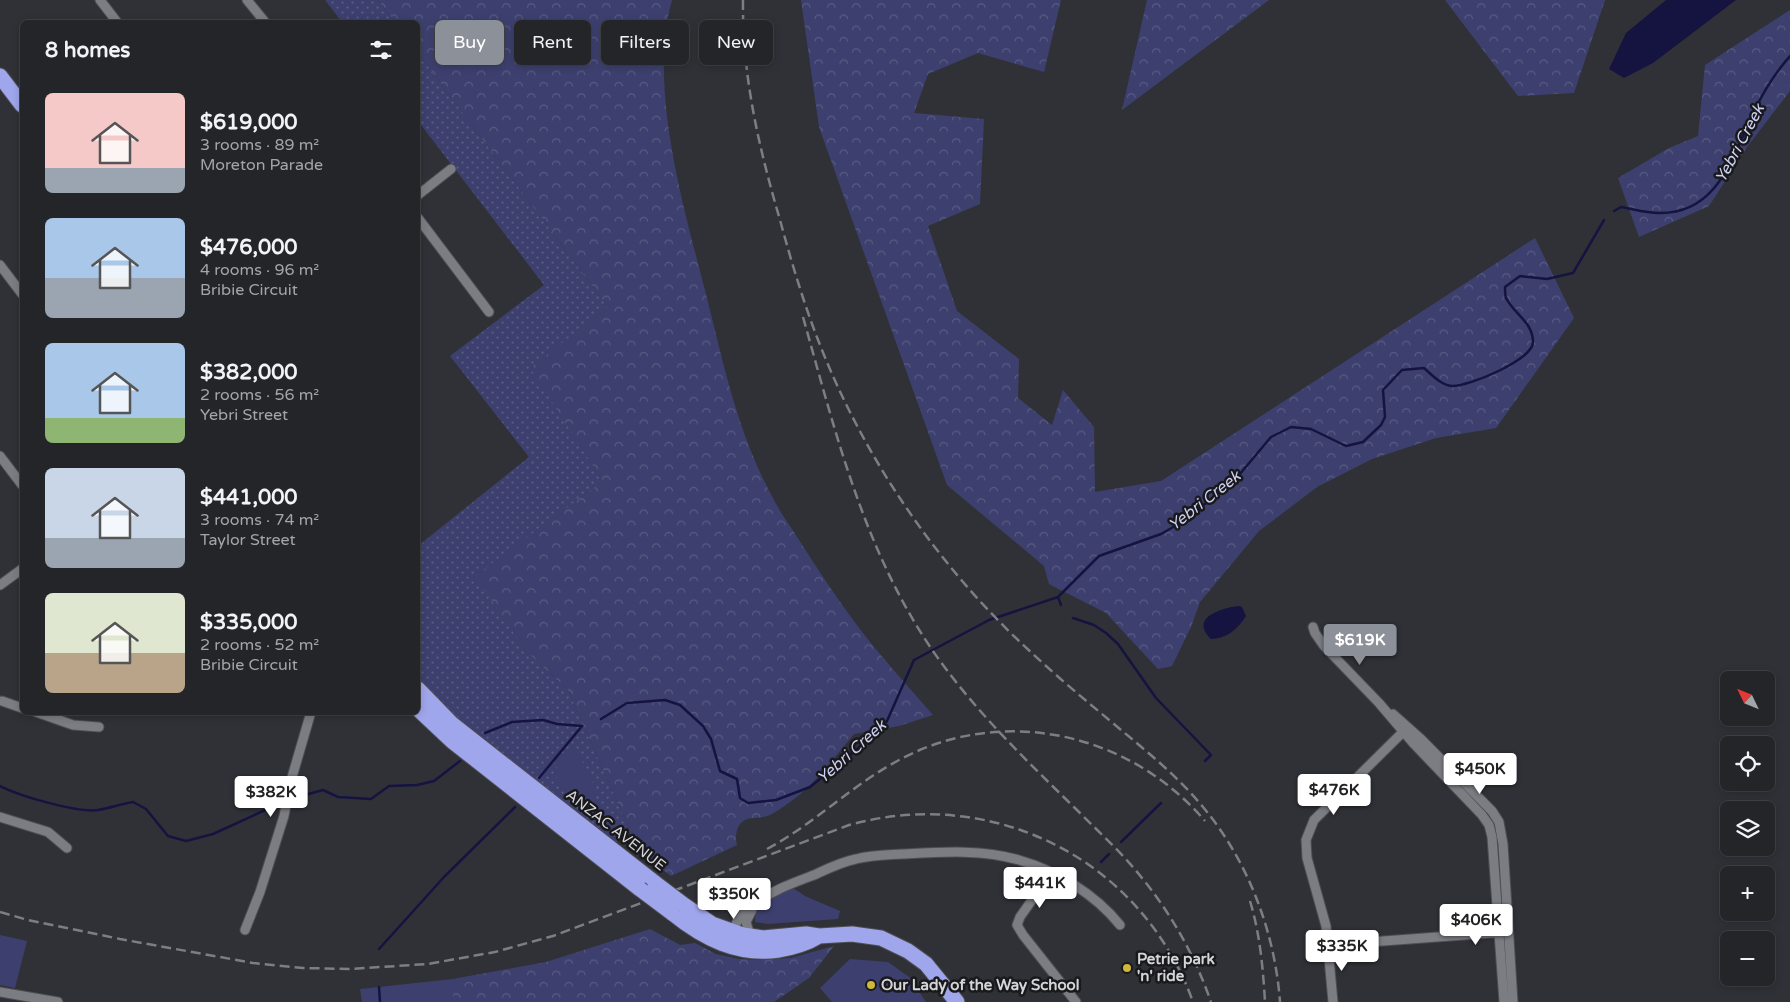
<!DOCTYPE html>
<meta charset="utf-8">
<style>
:root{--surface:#242529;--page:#303135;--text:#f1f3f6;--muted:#a3a5a8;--line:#414246;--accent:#8c9099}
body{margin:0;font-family:"Varela Round",sans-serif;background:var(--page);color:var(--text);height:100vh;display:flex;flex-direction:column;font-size:19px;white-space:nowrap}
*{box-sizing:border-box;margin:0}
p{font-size:16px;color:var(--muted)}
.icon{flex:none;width:28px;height:28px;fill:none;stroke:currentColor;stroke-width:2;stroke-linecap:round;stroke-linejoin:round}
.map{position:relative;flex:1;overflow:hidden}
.panel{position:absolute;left:20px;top:20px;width:400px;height:695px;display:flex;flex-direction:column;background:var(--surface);border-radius:8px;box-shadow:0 2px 8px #0003,0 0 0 1px var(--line)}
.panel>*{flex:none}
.top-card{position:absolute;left:435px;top:20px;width:475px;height:45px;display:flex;gap:10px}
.needle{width:32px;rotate:313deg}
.fabs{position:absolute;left:1720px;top:671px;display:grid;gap:10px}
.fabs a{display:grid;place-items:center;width:55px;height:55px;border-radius:8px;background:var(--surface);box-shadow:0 2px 8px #0003,0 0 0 1px var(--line);font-size:25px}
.price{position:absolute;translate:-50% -42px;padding:0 11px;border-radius:5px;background:#fff;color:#222;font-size:16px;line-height:32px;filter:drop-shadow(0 1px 2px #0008)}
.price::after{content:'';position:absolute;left:50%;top:30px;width:15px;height:11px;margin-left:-8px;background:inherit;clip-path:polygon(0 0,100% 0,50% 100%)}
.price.active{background:var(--accent);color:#fff}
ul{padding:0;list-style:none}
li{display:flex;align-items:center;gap:15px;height:125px;padding:0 25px}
li span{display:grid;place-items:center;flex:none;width:140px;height:100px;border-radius:8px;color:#555}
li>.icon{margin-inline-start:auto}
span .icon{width:60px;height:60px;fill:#fffc;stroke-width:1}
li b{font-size:21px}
h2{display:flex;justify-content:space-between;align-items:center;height:60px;padding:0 25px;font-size:21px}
.chip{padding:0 18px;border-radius:8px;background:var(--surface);box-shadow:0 2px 8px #0003,0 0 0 1px var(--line);font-size:18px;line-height:45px}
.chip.active{background:var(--accent);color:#fff}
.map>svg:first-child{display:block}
.grass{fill:url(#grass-dots)}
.forest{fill:url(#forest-crowns)}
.park{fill:#3d406e}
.water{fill:#151340}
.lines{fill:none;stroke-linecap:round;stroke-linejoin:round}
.stream{stroke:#151340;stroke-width:2.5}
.street-casing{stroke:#4d4e52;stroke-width:11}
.highway-casing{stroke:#4d4e52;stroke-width:17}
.street{stroke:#7c7d83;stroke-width:9}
.highway{stroke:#9fa6eb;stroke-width:15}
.rail{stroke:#7d7e82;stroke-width:2.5;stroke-dasharray:10 5;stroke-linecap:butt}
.highway-bridge-casing{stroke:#4d4e52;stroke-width:17;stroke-linecap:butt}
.highway-bridge{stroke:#9fa6eb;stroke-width:15}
.poi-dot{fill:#ceb837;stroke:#19191c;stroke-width:2}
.labels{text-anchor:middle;stroke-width:5;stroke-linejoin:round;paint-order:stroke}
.street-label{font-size:15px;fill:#d4d5d8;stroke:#19191c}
.poi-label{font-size:15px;font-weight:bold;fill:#d4d5d8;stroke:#19191c;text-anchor:start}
.water-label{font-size:16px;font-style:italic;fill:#cdd1f2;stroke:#19191c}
</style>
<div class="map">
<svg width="1790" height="1002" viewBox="0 0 1790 1002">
<defs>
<pattern id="grass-dots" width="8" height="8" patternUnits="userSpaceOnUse" patternTransform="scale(1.25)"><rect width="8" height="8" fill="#3d406e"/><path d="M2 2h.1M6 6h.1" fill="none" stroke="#585b82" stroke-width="1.8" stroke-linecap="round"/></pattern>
<pattern id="forest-crowns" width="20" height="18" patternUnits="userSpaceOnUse" patternTransform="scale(1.25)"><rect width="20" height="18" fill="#3d406e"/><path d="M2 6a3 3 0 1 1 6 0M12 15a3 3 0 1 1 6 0" fill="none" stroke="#585b82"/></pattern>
</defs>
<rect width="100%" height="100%" fill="#303137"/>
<!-- grass -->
<path class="grass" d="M325 0H378L395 22H342Z
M418 53 608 307 531 368 603 481 476 576 526 651 568 690 628 826 615 845 443 708 418 677V546L529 457 450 356 544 285 418 121Z"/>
<!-- forest -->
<path class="forest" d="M378 0H672C647 87 685 212 707 298 724 367 739 437 774 500 781 514 791 527 799 540 818 570 838 600 859 628 882 658 908 686 933 715L899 726 854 734C834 758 815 784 790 802 783 807 771 816 763 817 755 819 748 816 741 823 736 828 735 838 737 845L671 876 633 847 628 826 568 690 526 651 475 576 603 481 530 368 608 307 418 53V22H395Z
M801 0H1061L1044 72 978 53 928 74 914 113 984 119 980 204 928 226 957 311 1019 359 1018 398 1052 425 1063 390 1094 427 1095 492 1161 481 1535 238 1574 318 1496 428 1436 438 1372 459 1317 487 1259 531 1200 602 1191 627 1172 666 1158 669 1106 613 1049 584 1044 566 947 485 819 127Z
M1147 0H1269L1122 110Z
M1445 0H1605L1574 93 1518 96Z
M1790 10V91L1747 147 1709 206 1639 237 1618 178 1669 148 1698 136 1705 65Z
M650 929 680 945 695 943 716 954 739 959 760 960 791 958 834 946 809 978 774 1002H453V979L546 962Z"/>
<!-- park -->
<path class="park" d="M571 748C584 760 590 776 597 791L594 799 587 805 568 794 557 782V757Z
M793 888 805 896 840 911 838 919 768 924 755 922 756 910 782 892Z
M0 935 27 941 15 988 0 985Z
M850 959 888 962 909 977 926 1002H832L820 988Z
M453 979V1002H362L360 989Z"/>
<!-- water -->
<path class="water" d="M1666 0H1736L1653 63 1624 78 1609 69 1626 33Z
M1239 606 1242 607 1246 616C1238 629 1226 639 1211 639 1189 618 1221 608 1239 606Z"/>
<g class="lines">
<!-- stream -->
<path class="stream" d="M1614 211 1621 207C1633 209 1646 213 1659 213 1718 214 1732 157 1753 114 1762 94 1775 73 1790 56
M1058 597 1061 605
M1073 618 1094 625 1106 633 1118 644 1156 698 1211 755 1205 761
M601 719 627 703 665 700 680 705 703 726 711 739 720 771 737 779 740 798 748 803 776 800 810 787 866 742 887 721 914 660 989 620 1058 597 1099 556 1161 534 1182 522 1234 481 1271 437 1291 427 1311 429 1346 446 1363 442 1381 425 1385 417 1383 390 1402 370 1424 368C1432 375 1442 386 1453 386 1469 386 1533 360 1533 342 1533 322 1514 314 1506 298 1505 295 1505 290 1505 287L1520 276 1547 279 1573 273 1604 220
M485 733 512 722 543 720 557 724 582 726
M539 778 582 726
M0 786C20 796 77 813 98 810 110 808 121 804 133 802L146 809 168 836 186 841 213 834 285 801
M290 799 323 790 338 797 371 799 389 786 417 785 434 781 460 761
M1121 842 1161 803
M1101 862 1109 854
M379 949 444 877 515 807
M379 987 380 1002"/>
<defs>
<path id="street" d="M100 0 117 22
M247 0 265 22
M418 195 451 169
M418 218 489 312
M0 265 22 294
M0 456 22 485
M0 585 22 569
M1313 627 1315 633 1324 646 1379 703 1414 744 1482 815 1489 825 1492 837 1504 1002
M2 701 22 708
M36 712 73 725 99 727
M1393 714 1420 738 1492 811 1499 822 1503 844 1513 1002
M0 817 48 832 67 848
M1051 873 1020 917 1017 925 1023 935 1076 1002
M752 910 746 922 749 932 753 937
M245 930 260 892 284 816 290 784 311 712
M735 936C731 922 746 910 756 903 773 890 793 883 814 875 827 869 841 862 856 859 871 855 886 855 902 854 940 852 982 849 1019 860 1057 871 1095 894 1120 925
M1329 945 1505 932
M0 992 58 1002
M1333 1002 1326 926 1307 858 1306 840 1314 820 1406 729"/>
<path id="highway" d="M0 76 22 105
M418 689 452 724 655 883
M418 709 452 741 640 889
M684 905 712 924 743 935 763 938 806 934 819 936 852 934 881 938 908 951 926 964 957 1002
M672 913C704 939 738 956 779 950 794 947 806 944 819 936"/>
</defs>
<!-- street casing -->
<use href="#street" class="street-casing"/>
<!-- highway casing -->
<use href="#highway" class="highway-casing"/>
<!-- street -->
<use href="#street" class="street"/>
<!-- highway -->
<use href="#highway" class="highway"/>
<!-- rail -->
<path class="rail" d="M743 0C742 76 759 148 780 220 792 264 805 308 822 350 858 440 912 526 978 599 1018 643 1062 681 1108 719 1141 747 1175 773 1203 807 1248 861 1275 932 1280 1002
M803 317C838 441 868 568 949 673 988 724 1034 768 1080 813 1101 834 1123 854 1142 878 1172 915 1195 956 1211 1002
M767 849C814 824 852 785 899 760 1003 704 1130 733 1205 821
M1250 901C1260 934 1263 968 1265 1002
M0 912 28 920 120 939 253 963 303 968 350 969 428 964 495 952 553 936 849 825C994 785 1142 860 1193 1002"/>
<defs>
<path id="highway-bridge" d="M655 883 684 905
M640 889 672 913"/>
</defs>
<!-- highway-bridge casing -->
<use href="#highway-bridge" class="highway-bridge-casing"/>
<!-- highway-bridge -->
<use href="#highway-bridge" class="highway-bridge"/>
</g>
<!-- markers -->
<g class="poi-dot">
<circle cx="1127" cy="968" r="5"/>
<circle cx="871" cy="985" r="5"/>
</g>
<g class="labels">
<!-- street labels -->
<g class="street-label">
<text transform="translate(616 830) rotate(38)" y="5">ANZAC AVENUE</text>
</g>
<!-- poi labels -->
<g class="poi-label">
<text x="1137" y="964">Petrie park<tspan x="1137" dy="17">'n' ride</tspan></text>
<text x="881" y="990">Our Lady of the Way School</text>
</g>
<!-- water labels -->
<g class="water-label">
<text transform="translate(1739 143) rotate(-62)" y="6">Yebri Creek</text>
<text transform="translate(1204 500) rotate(-38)" y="6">Yebri Creek</text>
<text transform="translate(851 751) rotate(-42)" y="6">Yebri Creek</text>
</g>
</g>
</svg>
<div class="fabs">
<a><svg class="needle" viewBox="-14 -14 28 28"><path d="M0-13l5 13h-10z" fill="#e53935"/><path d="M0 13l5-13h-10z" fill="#a3a5a8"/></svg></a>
<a><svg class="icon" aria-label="locate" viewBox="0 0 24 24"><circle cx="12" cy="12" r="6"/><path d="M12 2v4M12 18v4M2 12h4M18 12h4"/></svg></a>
<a><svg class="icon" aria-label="layers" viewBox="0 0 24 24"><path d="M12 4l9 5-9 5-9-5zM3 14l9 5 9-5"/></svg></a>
<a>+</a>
<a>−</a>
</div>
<b class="price active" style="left:1360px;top:666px">$619K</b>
<b class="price" style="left:1480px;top:795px">$450K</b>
<b class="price" style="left:1334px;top:816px">$476K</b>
<b class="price" style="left:271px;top:818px">$382K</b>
<b class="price" style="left:1040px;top:909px">$441K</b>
<b class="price" style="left:734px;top:920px">$350K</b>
<b class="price" style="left:1476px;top:946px">$406K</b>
<b class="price" style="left:1342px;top:972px">$335K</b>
<div class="top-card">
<a class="chip active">Buy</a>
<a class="chip">Rent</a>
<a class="chip">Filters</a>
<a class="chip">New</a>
</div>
<section class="panel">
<h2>8 homes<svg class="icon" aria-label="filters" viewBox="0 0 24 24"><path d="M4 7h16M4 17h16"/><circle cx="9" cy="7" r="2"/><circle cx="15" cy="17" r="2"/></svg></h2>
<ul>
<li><span style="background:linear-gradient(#f6c9c9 75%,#9aa5b1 0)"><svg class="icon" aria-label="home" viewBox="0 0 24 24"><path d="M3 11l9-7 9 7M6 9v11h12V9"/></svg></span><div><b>$619,000</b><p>3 rooms · 89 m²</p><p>Moreton Parade</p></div></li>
<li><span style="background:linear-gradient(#a9c7e8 60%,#9aa5b1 0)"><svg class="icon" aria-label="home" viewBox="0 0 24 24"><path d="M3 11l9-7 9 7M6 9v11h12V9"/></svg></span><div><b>$476,000</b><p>4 rooms · 96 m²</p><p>Bribie Circuit</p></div></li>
<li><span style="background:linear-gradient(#a9c7e8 75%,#8fb573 0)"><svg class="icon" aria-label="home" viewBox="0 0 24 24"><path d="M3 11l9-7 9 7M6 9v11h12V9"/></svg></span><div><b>$382,000</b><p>2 rooms · 56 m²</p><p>Yebri Street</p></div></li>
<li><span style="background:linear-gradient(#c9d6e8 70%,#9aa5b1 0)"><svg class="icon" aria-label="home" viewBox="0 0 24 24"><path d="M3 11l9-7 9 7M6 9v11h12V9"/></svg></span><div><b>$441,000</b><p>3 rooms · 74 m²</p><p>Taylor Street</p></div></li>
<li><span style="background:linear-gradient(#dfe7d0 60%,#b9a48a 0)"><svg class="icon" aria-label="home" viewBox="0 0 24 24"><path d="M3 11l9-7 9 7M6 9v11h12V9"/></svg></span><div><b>$335,000</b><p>2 rooms · 52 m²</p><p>Bribie Circuit</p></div></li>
</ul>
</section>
</div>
